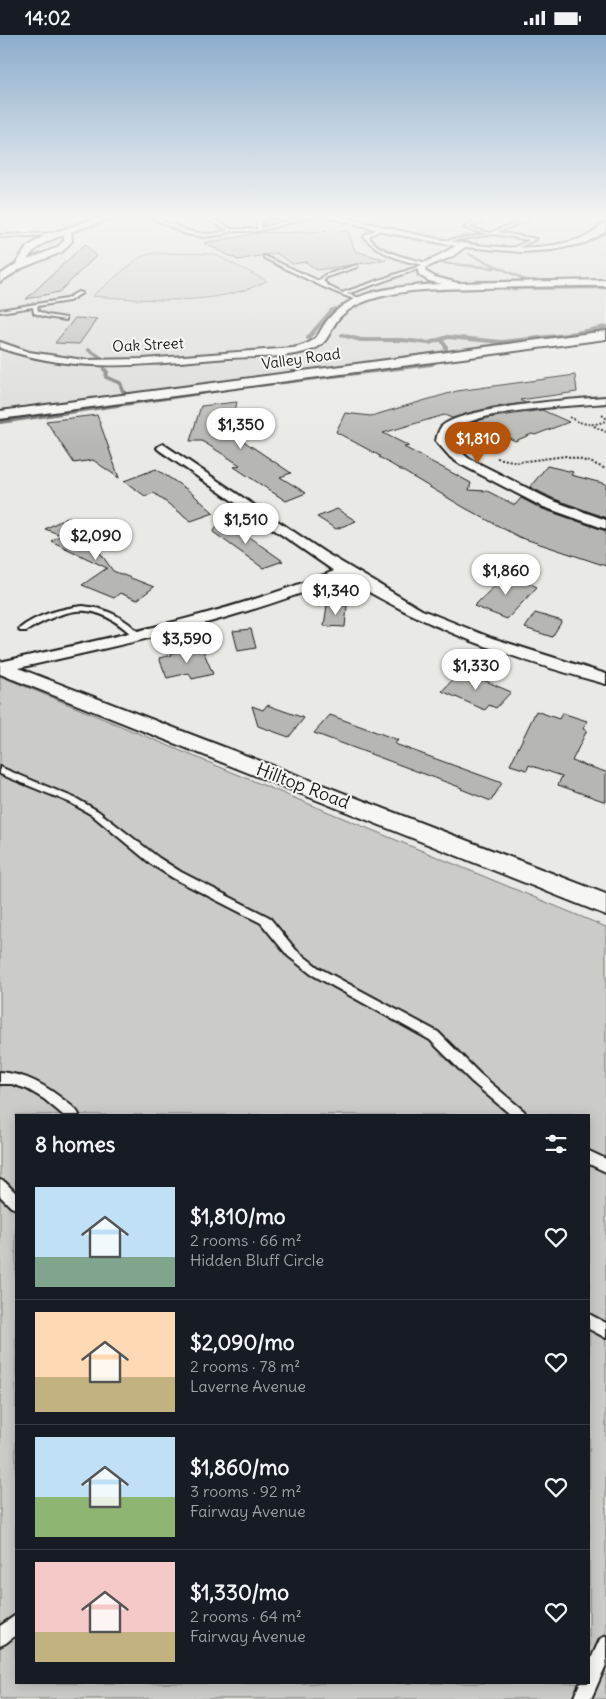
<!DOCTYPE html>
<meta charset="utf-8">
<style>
:root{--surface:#171b24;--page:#242831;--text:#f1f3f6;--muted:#9ea1a6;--line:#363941;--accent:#b45309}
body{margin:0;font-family:Delius,sans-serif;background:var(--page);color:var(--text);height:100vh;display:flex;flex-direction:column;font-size:19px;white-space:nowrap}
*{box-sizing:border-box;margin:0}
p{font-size:16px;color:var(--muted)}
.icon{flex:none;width:28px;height:28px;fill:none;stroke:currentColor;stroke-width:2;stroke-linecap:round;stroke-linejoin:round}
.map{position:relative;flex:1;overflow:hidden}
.side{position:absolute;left:15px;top:1079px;width:575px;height:570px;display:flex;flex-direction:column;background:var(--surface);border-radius:0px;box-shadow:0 2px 12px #0003}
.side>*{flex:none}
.price{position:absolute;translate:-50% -42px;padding:0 11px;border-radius:18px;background:#fff;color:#222;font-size:16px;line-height:32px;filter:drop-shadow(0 1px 2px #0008)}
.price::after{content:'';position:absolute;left:50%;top:30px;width:15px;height:11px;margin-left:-8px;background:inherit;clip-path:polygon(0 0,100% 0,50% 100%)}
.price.current{background:var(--accent);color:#fff}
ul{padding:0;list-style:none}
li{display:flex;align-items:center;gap:15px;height:125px;padding:0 20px}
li+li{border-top:1px solid var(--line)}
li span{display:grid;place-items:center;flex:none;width:140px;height:100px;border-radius:0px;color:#555}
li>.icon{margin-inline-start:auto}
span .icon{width:60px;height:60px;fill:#fffc;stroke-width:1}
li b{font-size:21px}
h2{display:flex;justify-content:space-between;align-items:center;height:60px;padding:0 20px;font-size:21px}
.status{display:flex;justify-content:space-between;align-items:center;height:35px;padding:0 25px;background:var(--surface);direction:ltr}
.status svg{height:14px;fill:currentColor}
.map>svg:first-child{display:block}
.built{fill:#dadad6}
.green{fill:#cbcbc7;stroke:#747472;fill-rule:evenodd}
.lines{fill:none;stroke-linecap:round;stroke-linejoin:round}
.stream-far1{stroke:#6d6d6c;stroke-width:2.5}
.stream{stroke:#6d6d6c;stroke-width:4}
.building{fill:#b6b6b3;stroke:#1c1c1c}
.service-casing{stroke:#1c1c1c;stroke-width:4}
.minor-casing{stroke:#1c1c1c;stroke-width:4}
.tertiary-casing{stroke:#1c1c1c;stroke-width:4}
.path{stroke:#1c1c1c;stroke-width:2;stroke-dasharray:2 2;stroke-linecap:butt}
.service{fill:#f6f6f2;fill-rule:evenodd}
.minor{fill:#f6f6f2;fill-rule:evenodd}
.tertiary{fill:#f6f6f2;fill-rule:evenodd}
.labels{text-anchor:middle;stroke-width:4;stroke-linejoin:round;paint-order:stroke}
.far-street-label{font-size:15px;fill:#1c1c1c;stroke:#f6f6f2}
.street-label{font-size:18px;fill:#1c1c1c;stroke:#f6f6f2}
</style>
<div class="status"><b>14:02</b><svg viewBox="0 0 49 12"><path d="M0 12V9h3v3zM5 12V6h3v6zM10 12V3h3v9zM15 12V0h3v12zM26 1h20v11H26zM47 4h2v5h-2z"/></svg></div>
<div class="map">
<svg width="606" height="1664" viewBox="0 0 606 1664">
<rect width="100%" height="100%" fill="#e9e9e5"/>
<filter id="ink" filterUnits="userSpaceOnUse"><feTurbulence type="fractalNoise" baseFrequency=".02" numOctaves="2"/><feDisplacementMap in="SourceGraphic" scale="10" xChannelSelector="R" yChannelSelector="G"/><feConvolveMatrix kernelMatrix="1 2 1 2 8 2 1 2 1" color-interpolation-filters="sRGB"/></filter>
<g filter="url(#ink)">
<!-- built -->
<path class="built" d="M0 181H606V297L0 376Z"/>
<!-- green -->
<path class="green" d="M154 218 214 219 267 246C215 272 148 265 92 261L140 222Z
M0 641 606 892V1664H0ZM16 1080H589V1648H16Z"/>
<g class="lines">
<!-- stream-far1 -->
<path class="stream-far1" d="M469 219C487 228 510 236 526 246
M441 228 494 233
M474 246H577
M506 254 606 253
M331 277 335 273"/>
<!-- stream -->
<path class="stream" d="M342 300 361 305H402L429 308 448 302 502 307 566 300 606 292
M308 303 332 275
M89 315 101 323
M104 334 107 337 106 342 120 348 123 356 127 359
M259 350 432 329 445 319 446 312 441 304
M0 387 221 355"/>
</g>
<!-- building -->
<path class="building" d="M348 196 355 216 386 225 317 235 306 227 293 229 276 218 238 225 204 208 260 198Z
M85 209 96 221 59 257 26 264Z
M75 283 97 284 79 309 55 308Z
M575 340 577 357 520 365 526 368 493 372 452 383 444 380 383 398 409 411 404 412 471 448 469 455 487 456 515 470 521 463 540 473 606 496V531L519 502 465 473 379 422 380 421 336 397 345 378 371 381 457 356Z
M237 367 230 397 291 438 280 442 306 458 286 466 234 432 240 430 202 406H190L201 371Z
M542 375 569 387 535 400 532 399 515 406 509 403 491 410 466 397V390L487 383Z
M97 380 106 405 119 443 93 425 74 428 46 386Z
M547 431 573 437 571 440 606 449V483L552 463 530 452Z
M156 434 188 455 214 478 191 486 154 458 145 461 124 446Z
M337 474 356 486 336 494 317 482Z
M68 482 95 494 87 499 113 536 154 552 137 565 120 558 114 563 82 550 107 533 51 506 61 500 45 494Z
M223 484 283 526 263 533 213 497Z
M508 538 537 552 507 584 474 571Z
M327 570 347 571 345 592 324 591Z
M535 578 562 586 552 602 525 593Z
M251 594 256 613 238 616 233 596Z
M202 613 213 639 192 644 189 638 167 643 159 623 172 620 171 618Z
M462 635 482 643 481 644 511 657 496 673 489 670 485 675 442 656Z
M267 670 304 683 289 702 258 691 252 671 263 675Z
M536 676 559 684 562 678 587 686 583 694 587 695 572 726 606 737V767L558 750 562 741 529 730 527 735 510 730Z
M330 680 398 705 395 709 502 748 491 766 461 754 462 753 314 698Z"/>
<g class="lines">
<defs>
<path id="service" d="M147 181H153C178 192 201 206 228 195L199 181H205L232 194H257L258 184 268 181 292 184 270 183 261 186V193L306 181H314L259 196H231L221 200 203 202 186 199Z
M527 183 528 185 497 197 536 204 514 215 511 214 530 205 493 199 445 207 443 206 487 199 464 193 479 185 482 186 469 193 490 198Z
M381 192 384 193 369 201C375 217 411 224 427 228V230C406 228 379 219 364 202L365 200Z
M57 198 56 200 0 202V200Z
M264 221 319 246 325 240 357 230V232L327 242 323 246 330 252 342 258 420 231 423 232 347 259 363 264 361 266C327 256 296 238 264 223Z
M78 257 82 258 69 266 37 271 38 276 47 280 66 283V285L46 282 34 278 33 272 0 277V275L66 264Z
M83 571C107 573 126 583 142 601L138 603H135C95 565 71 571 26 596H20L19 594C36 580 62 573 83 571Z
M0 732 77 764 98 776 159 823 181 837 269 882 296 915 319 933 438 997 480 1039 524 1076 526 1080H511L472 1047 430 1005 311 939 288 921 261 888 173 843 151 829 92 780 71 768 0 739Z
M0 1037C26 1039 45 1050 65 1066 70 1070 77 1074 79 1080H63L44 1064 27 1054 12 1049H0Z
M589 1116 606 1124V1137L589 1129Z
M0 1145 5 1147 16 1158V1174L11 1172 0 1161Z
M589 1279 606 1288V1303L589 1294Z
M16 1580V1600L6 1608 0 1611V1591Z
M606 1601V1630L591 1664H573L580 1648H589V1628L600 1604Z"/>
<path id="minor" d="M91 181H144L141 183 109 184 71 197 72 206 62 217 22 233 0 247V240L16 229 27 212 44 201 94 184ZM64 200V206L56 213 27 225C36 211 48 205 64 200Z
M325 181H339C410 198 514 229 585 202 596 198 599 190 606 187L605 197 585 208 552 215 521 217 465 212 453 221 425 233 426 237 435 242 458 248 606 245V251C564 251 523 252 481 253 449 254 415 253 383 261 369 264 351 271 340 282 330 293 329 308 314 314 287 324 257 321 228 323 148 329 78 340 0 313V307L29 317 84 325 143 324 293 313C325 306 315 295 335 277 362 252 407 251 442 249L429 246 419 240 417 232 456 211 389 198Z
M606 362V368C561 372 492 373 452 394L448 405 468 423 551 465 606 485V494L541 471 460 429 450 422 436 406C437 401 438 396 441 392 460 372 576 364 606 362Z
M163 409 324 517 422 575 492 603 606 639V649C512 624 427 594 344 542 233 587 117 611 0 637V627C113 602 226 579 334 536L159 415 157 413 159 411Z"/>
<path id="tertiary" d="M606 296V304L0 384V376Z
M0 626 606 859V880L0 639Z"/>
</defs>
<!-- service casing -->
<use href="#service" class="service-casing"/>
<!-- minor casing -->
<use href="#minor" class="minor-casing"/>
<!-- tertiary casing -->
<use href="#tertiary" class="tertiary-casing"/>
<!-- path -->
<path class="path" d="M569 382C581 389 592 392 605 386L606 383 602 380
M594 391 606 397
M497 423 518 427 566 421 590 427 606 434"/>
<!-- service -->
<use href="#service" class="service"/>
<!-- minor -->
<use href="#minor" class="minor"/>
<!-- tertiary -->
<use href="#tertiary" class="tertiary"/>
</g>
</g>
<!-- sky -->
<linearGradient id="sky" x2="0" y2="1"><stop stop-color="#8cadcc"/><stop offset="0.44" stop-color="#f5f5f3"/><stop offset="1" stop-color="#f5f5f3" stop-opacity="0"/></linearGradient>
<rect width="606" height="414" fill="url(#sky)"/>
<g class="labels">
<!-- far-street labels -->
<g class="far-street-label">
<text transform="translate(148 310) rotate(-3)" y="5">Oak Street</text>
<text transform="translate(301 324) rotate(-8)" y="5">Valley Road</text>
</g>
<!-- street labels -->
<g class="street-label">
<text transform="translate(303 751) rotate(21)" y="6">Hilltop Road</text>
</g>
</g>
</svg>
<b class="price" style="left:241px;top:415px">$1,350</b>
<b class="price current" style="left:478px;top:429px">$1,810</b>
<b class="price" style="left:246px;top:510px">$1,510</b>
<b class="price" style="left:96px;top:526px">$2,090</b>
<b class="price" style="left:506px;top:561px">$1,860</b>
<b class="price" style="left:336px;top:581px">$1,340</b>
<b class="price" style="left:187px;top:629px">$3,590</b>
<b class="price" style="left:476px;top:656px">$1,330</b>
<section class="side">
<h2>8 homes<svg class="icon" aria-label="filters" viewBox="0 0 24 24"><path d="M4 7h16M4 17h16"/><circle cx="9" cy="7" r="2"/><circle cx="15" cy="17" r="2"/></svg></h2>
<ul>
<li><span style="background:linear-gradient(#bfe0f5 70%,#7fa58c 0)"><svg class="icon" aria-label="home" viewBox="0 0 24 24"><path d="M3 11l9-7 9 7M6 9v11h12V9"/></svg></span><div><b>$1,810/mo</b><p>2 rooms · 66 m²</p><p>Hidden Bluff Circle</p></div><svg class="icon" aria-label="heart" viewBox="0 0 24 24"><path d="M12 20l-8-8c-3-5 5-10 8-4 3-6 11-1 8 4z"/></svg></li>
<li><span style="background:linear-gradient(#ffd9b3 65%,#c2b280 0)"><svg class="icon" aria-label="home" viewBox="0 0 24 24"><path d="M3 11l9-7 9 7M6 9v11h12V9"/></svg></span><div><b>$2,090/mo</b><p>2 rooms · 78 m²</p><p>Laverne Avenue</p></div><svg class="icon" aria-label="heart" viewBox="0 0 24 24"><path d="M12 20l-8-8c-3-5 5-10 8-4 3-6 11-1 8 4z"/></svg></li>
<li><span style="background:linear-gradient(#bfe0f5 60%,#8fb573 0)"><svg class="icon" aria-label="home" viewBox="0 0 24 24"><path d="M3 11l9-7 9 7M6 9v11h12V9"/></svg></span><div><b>$1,860/mo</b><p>3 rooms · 92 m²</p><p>Fairway Avenue</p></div><svg class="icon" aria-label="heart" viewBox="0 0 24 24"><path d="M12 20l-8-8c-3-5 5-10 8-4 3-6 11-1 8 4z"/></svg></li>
<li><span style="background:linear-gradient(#f6c9c9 70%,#c2b280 0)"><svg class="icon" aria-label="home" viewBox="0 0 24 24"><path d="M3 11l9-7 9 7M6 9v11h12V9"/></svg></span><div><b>$1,330/mo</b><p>2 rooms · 64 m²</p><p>Fairway Avenue</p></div><svg class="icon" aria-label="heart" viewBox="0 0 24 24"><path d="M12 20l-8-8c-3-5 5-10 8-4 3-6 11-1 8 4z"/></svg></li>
</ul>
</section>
</div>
